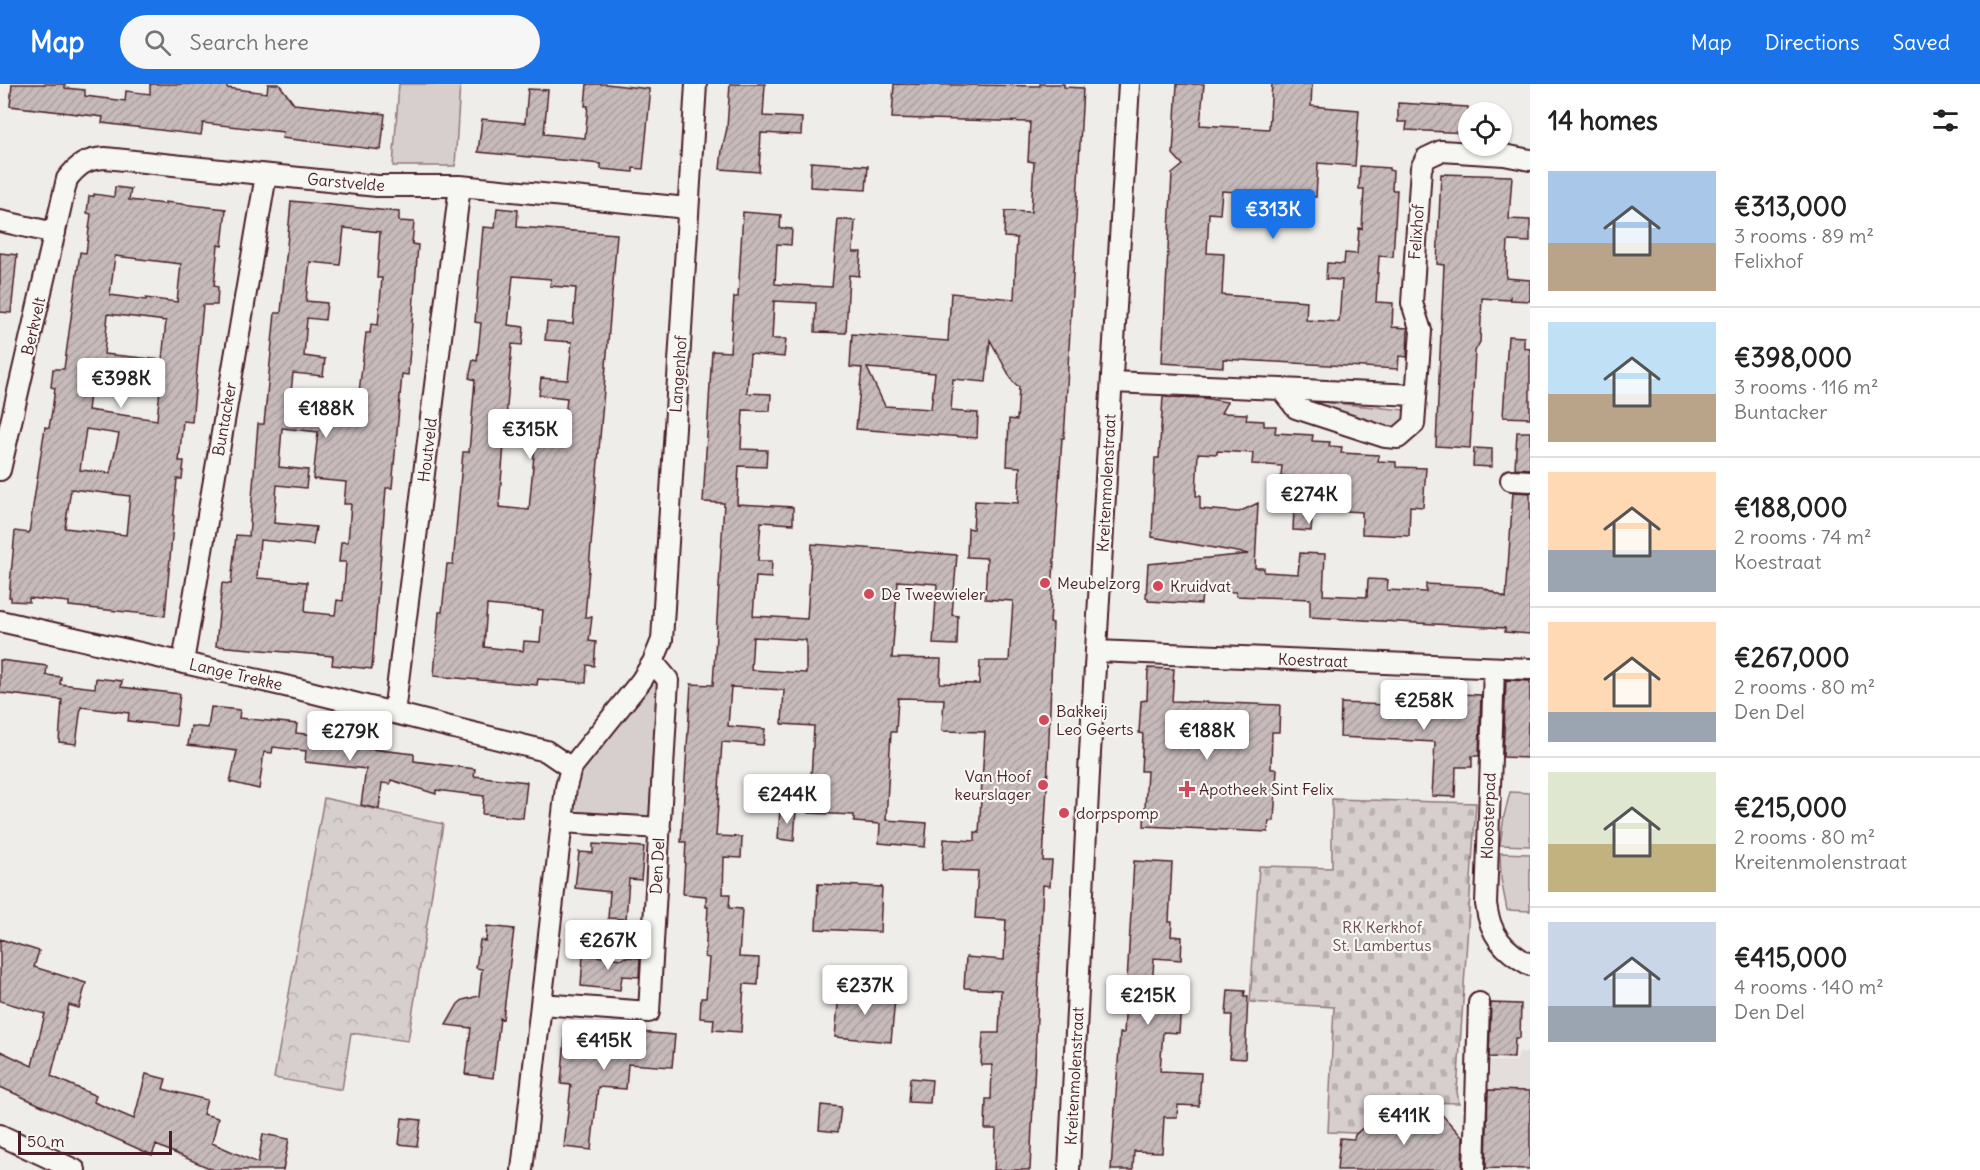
<!DOCTYPE html>
<meta charset="utf-8">
<style>
:root{--surface:#fff;--page:#f6f6f6;--text:#222;--muted:#767676;--line:#e0e0e0;--accent:#1a73e8}
body{margin:0;font-family:Delius,sans-serif;background:var(--page);color:var(--text);height:100vh;display:flex;flex-direction:column;font-size:22px;white-space:nowrap}
*{box-sizing:border-box;margin:0}
p{font-size:20px;color:var(--muted)}
.icon{flex:none;width:33px;height:33px;fill:none;stroke:currentColor;stroke-width:2;stroke-linecap:round;stroke-linejoin:round}
.map{position:relative;flex:1;overflow:hidden}
.drawer{display:flex;flex-direction:column;background:var(--surface);width:450px}
.drawer>*{flex:none}
.tools{position:absolute;left:1458px;top:18px;display:grid;gap:12px}
.tools a{display:grid;place-items:center;width:54px;height:54px;border-radius:50%;background:var(--surface);box-shadow:0 2px 4px #0004;font-size:30px}
.scale{position:absolute;left:18px;bottom:15px;width:154px;box-sizing:border-box;padding-left:6px;border:3px solid #4a1f2b;border-top:0;font-size:16px;line-height:21px;white-space:nowrap;color:#4a1f2b;-webkit-text-stroke:4px #f6f6f2;paint-order:stroke}
.price{position:absolute;translate:-50% -51px;padding:0 14px;border-radius:6px;background:#fff;color:#222;font-size:20px;line-height:39px;filter:drop-shadow(0 2px 3px #0008)}
.price::after{content:'';position:absolute;left:50%;top:36px;width:18px;height:14px;margin-left:-9px;background:inherit;clip-path:polygon(0 0,100% 0,50% 100%)}
.price.current{background:var(--accent);color:#fff}
ul{padding:0;list-style:none}
li{display:flex;align-items:center;gap:18px;height:150px;padding:0 18px}
li+li{border-top:2px solid var(--line)}
li span{display:grid;place-items:center;flex:none;width:168px;height:120px;border-radius:0px;color:#555}
li>.icon{margin-inline-start:auto}
span .icon{width:72px;height:72px;fill:#fffc;stroke-width:1}
li b{font-size:26px}
h2{display:flex;justify-content:space-between;align-items:center;height:72px;padding:0 18px;font-size:26px}
header{display:flex;align-items:center;gap:36px;box-sizing:border-box;height:84px;padding:0 30px;background:var(--accent);color:#fff}
header strong{font-size:28px}
nav{display:flex;gap:33px;margin-inline-start:auto;font-size:21px}
.search{width:420px;height:54px;background:var(--page);display:flex;align-items:center;gap:15px;box-sizing:border-box;padding:0 21px;border-radius:33px;color:var(--muted);font-size:22px}
main{display:flex;flex:1;min-height:0}
.map>svg:first-child{display:block}
.built{fill:#e3dedc}
.green{fill:#d7cfce;stroke:#90777c;stroke-width:1.5}
.forest{fill:url(#forest-crowns);stroke:#90777c;stroke-width:1.5}
.cemetery{fill:url(#cemetery-stones);stroke:#90777c;stroke-width:1.5}
.building{fill:url(#building-hatch);stroke:#4a1f2b;stroke-width:1.5;fill-rule:evenodd}
.lines{fill:none;stroke-linecap:round;stroke-linejoin:round}
.minor-casing{stroke:#4a1f2b;stroke-width:24}
.minor{stroke:#f6f6f2;stroke-width:20}
.poi-dot{fill:#d1495b;stroke:#f6f6f2;stroke-width:2}
.labels{text-anchor:middle;stroke-width:4.5;stroke-linejoin:round;paint-order:stroke}
.street-label{font-size:16px;fill:#4a1f2b;stroke:#f6f6f2}
.poi-label{font-size:16px;fill:#4a1f2b;stroke:#f6f6f2;text-anchor:start}
.park-label{font-size:16px;fill:#6d4b54;stroke:#f6f6f2}
</style>
<header>
<strong>Map</strong>
<div class="search"><svg class="icon" aria-label="search" viewBox="0 0 24 24"><circle cx="10" cy="10" r="6"/><path d="M15 15l6 6"/></svg>Search here</div>
<nav><a>Map</a><a>Directions</a><a>Saved</a></nav>
</header>
<main>
<div class="map">
<svg width="1530" height="1086" viewBox="0 0 1530 1086">
<defs>
<pattern id="forest-crowns" width="20" height="18" patternUnits="userSpaceOnUse" patternTransform="scale(1.5)"><rect width="20" height="18" fill="#d7cfce"/><path d="M2 6a3 3 0 1 1 6 0M12 15a3 3 0 1 1 6 0" fill="none" stroke="#bab1b1"/></pattern>
<pattern id="cemetery-stones" width="16" height="16" patternUnits="userSpaceOnUse" patternTransform="scale(1.5)"><rect width="16" height="16" fill="#d7cfce"/><path d="M2 7V4a2 2 0 0 1 4 0v3zM10 15v-3a2 2 0 0 1 4 0v3z" fill="#bab1b1"/></pattern>
<pattern id="building-hatch" width="6" height="6" patternUnits="userSpaceOnUse" patternTransform="scale(1.5)"><rect width="6" height="6" fill="#c6babb"/><path d="M-1 1l2-2M0 6l6-6M5 7l2-2" fill="none" stroke="#ac9fa1"/></pattern>
</defs>
<rect width="100%" height="100%" fill="#efedea"/>
<filter id="ink" filterUnits="userSpaceOnUse"><feTurbulence type="fractalNoise" baseFrequency=".0167" numOctaves="2"/><feDisplacementMap in="SourceGraphic" scale="12" xChannelSelector="R" yChannelSelector="G"/><feConvolveMatrix kernelMatrix="1 2 1 2 8 2 1 2 1" color-interpolation-filters="sRGB"/></filter>
<g filter="url(#ink)">
<!-- built -->
<path class="built" d="M1518 968 1530 969V1086H1488L1490 1056 1483 1055 1484 977H1517Z"/>
<!-- green -->
<path class="green" d="M399 0H460L455 82H393Z
M1303 316 1404 326V339L1396 347 1298 317Z
M655 595 657 596 649 735 572 730 576 699 585 680Z
M1510 708 1530 709V762L1500 761 1504 732Z
M1500 769 1530 770V827L1507 826 1501 795Z"/>
<!-- forest -->
<path class="forest" d="M324 714 443 740 408 957 351 949 342 1006 274 994Z"/>
<!-- cemetery -->
<path class="cemetery" d="M1332 715 1476 719 1457 1008 1459 1019 1418 1018 1403 1031 1389 1030 1382 1027 1357 1049 1328 1048 1334 923 1250 918 1259 782 1332 784Z"/>
<!-- building -->
<path class="building" d="M12 0H65V4L85 6V12L125 17 126 7 150 10V0H227V4L267 9 268 0H279L294 20 385 30 381 66 282 54 283 48 203 39 201 51 102 39 103 33 10 22Z
M587 0H606L649 5V13H650L643 85 633 84V88L601 85V80L478 68 482 35 525 39 528 5 548 6 544 50 585 54 588 22H585Z
M730 0H765L763 32 802 34 801 51 761 49 759 88 720 85 722 66 727 44Z
M894 0 1040 2V0H1064V3L1083 4 1065 339 1064 354H1062L1050 539H1053L1048 683 1043 777H1052L1050 802 1043 801 1030 1086H994L996 1045H985L986 1015H991L992 981H981L983 951 984 949H999L1001 906 964 904 966 873 1004 876 1006 836 975 834 978 787 942 786 944 755 975 757V748L979 749 985 648 942 647 944 615 898 614 896 648H891L886 736 927 739 925 763 879 759 880 740 854 738V731L809 729 814 642 782 640 784 606 731 603 728 642 765 645 763 661 722 658 716 752 742 753 741 774 724 773 723 810H730L729 824 742 825 739 873 759 874 758 901 744 900 741 948 713 946 714 935 700 934 701 914H706L709 874 705 873 708 823H706V812L683 810 686 758H681L691 600 713 601 724 419 703 418 712 267 730 268 734 213H738L743 128 781 131 780 144 792 145 791 161 777 160 775 200 832 203 838 135 855 137 853 168H861L859 192 849 191 846 249 815 248 816 219 774 217 772 255H786L784 273 750 270 747 309 771 310 770 327 743 326 741 365 767 366 766 383 739 382 737 420 793 423V440L761 438 758 477H772L771 494 756 493 753 532 807 535 812 460 957 471 952 531 958 532 957 561 933 560 937 500 898 497 892 574 941 575 940 599 979 600 980 577H1009L1013 517 985 515 987 474 967 473 968 444 973 445 975 417 1018 419 1020 383 1007 382 1009 335 1017 336 1019 303 1013 298 990 256 986 298 953 295 951 327 978 329 977 354 856 345 862 284 850 283 852 250 948 257 951 209 1014 215 1017 154 1004 153 1005 127 1031 128 1034 78 1028 77 1030 38 892 34ZM867 284 935 289 931 325 885 322ZM753 553 806 556V589L751 586Z
M1177 0H1204L1200 41 1269 45 1272 0H1312L1311 22 1359 26 1355 82 1318 79 1316 113 1222 107 1220 130 1209 129 1207 169 1224 170 1222 211 1307 217 1306 236 1339 238 1342 196 1326 195 1327 179 1344 180 1345 169 1357 170 1359 144 1362 145 1364 105H1359L1360 82 1389 84V86L1393 87 1392 106H1397L1393 173 1379 172 1376 218 1393 219 1392 243 1408 244 1407 273 1399 272 1398 285 1223 275V283L1162 279 1172 90 1183 81 1173 70Z
M1398 19 1468 23V49L1406 46 1407 38H1398Z
M811 78 868 82 866 106 810 103Z
M1441 90 1512 92 1509 135 1530 136V158L1508 157 1506 194 1530 196V217L1510 216V213L1508 216 1482 214 1480 258 1475 267 1470 364 1436 362 1444 181 1437 180Z
M115 103 131 105 129 116 165 120V118L226 125 222 162 218 161 214 202 218 203 217 221H203L192 338 183 337 179 377H184L182 395H177L165 532 69 522V518L29 514V518L11 517V513H9L15 447 29 449 45 343 49 344 52 327 55 304 51 303 53 285H64L80 168 86 169 91 130 87 129 89 112H94V110L114 113ZM115 172 181 180 177 218 146 214V216L110 211ZM108 230 166 237 162 276 104 270ZM93 287 161 294 157 336 88 326ZM86 345 119 350 110 389 80 386ZM71 405 130 412 126 451 65 444Z
M291 117 399 128V137L414 138 412 160 418 161 408 291 402 290 392 404H386L372 585 332 581 333 572 216 562 222 499 231 500 236 451 249 452 258 340H264L275 229H281ZM344 144 380 148 377 194H382L378 241 371 240 370 249H366L356 334 289 327 293 289 323 292 325 275 304 272 307 234 325 236 327 219 306 217 310 178 340 181ZM282 344 318 348 313 395 346 398 344 420H351L348 458H341L339 478H346L343 517 337 516 335 531 305 528 307 498 257 494 260 456 313 461 316 443 274 439 277 401 306 404 308 386 279 383Z
M497 124 518 126 517 143 617 150 585 533H592L589 557 596 558 594 582 587 581 586 599 538 595 537 601 434 592 439 528H442L447 480H453L463 368H469L475 296 469 294 473 276 477 277 481 239 475 238 483 143 495 144ZM513 192 551 195 550 202 576 204 573 240 547 238 545 256 572 258 568 296 541 294 539 311 567 314 563 351 536 349 529 426 499 423 512 260 522 261 524 243 508 241ZM487 521 543 526 540 558 524 557 523 567 484 563Z
M0 169 17 171 11 229 0 228Z
M1508 252 1524 253V264L1530 265V334L1503 333Z
M1163 313 1204 314 1227 318 1221 329 1247 330 1246 336 1264 337V342H1276L1275 349 1313 351 1312 357 1330 358 1329 362 1342 363 1341 369 1379 371 1378 377 1396 378V383L1426 384 1423 423 1410 422 1409 452 1362 450V428L1313 425 1314 394 1281 392 1282 382 1252 380 1253 369 1217 367V370L1198 369 1196 412H1200V425L1239 428 1258 419 1255 484H1264V488L1298 490 1300 469 1325 470 1323 511 1367 513 1368 495 1388 496 1387 506 1426 508V500L1482 503 1506 514 1513 408 1530 409V550L1505 548V544L1310 533V515L1236 512V508L1202 507 1201 520 1148 517V514H1146L1148 480 1249 470 1152 453 1155 374H1159Z
M1517 348H1530V385L1515 384Z
M1474 364 1492 365V383L1473 382Z
M1294 425 1313 426 1311 447 1293 446Z
M0 576 47 582 46 591 61 593 60 600 95 604 96 594 122 597 121 603 180 610 176 642 128 637 129 629 81 623 76 660 59 658 62 616 0 609Z
M1148 584 1174 585 1172 617 1280 621 1279 648H1272L1271 685H1277L1274 737H1269L1268 748 1144 742 1147 687H1141L1143 650 1139 649 1141 617 1147 616Z
M1506 596 1530 597V638H1528L1527 674 1503 673Z
M1437 609 1481 611 1479 672H1472V683H1456L1455 713 1432 712 1435 658 1340 653 1341 619 1436 623Z
M211 623 240 626 239 634 297 640 296 649 355 655 354 663 414 670V677L475 685 474 692 527 698 523 734 482 730 484 712 436 706V710L391 696 390 700 382 699 379 725 361 721 366 685 305 678 306 667 273 663 272 669 264 668 259 705 230 698 237 667 188 661 191 642 208 644Z
M780 725 796 727 794 757 778 755Z
M593 760 644 763 641 796 629 795 626 835 608 834 610 808 575 804 579 768 593 769Z
M1134 777 1172 779 1169 838H1172L1171 852 1182 853 1181 876 1154 874 1151 919 1181 920 1179 949 1163 948 1160 987 1201 989 1199 1022 1178 1021 1177 1033H1164L1162 1068 1134 1067 1133 1086H1111L1120 949H1124Z
M818 800 882 803 880 848 816 845Z
M487 842 514 845 503 935 500 934 493 994 465 990 471 944 446 941 458 920 463 916 479 912 482 885 476 884 480 856 486 857Z
M0 855 39 867 34 883 86 899 79 924 69 921 51 992 96 1012 94 1018 134 1035 146 990 166 995 163 1005 207 1016 203 1030 218 1034 212 1059 258 1079 263 1050 289 1055 283 1086H214L156 1061 152 1071 0 1003V967L32 982 45 930 0 917Z
M583 871 623 875 625 873 640 874 639 893 622 892 620 906 581 902Z
M853 898 870 900 869 913 895 915 891 958 835 953 839 910 852 911Z
M1228 906 1245 907 1244 912H1248L1245 975 1230 974 1232 931H1226Z
M1491 919 1521 920 1520 954H1515L1514 974 1489 973Z
M566 942 675 951 672 983 628 980 626 1005 598 1003 591 1066 564 1063 571 1001 561 1000Z
M910 994 932 996 930 1019 908 1018Z
M1488 1006 1530 1007V1085L1486 1084Z
M821 1021 841 1023 838 1048 819 1046Z
M1435 1023 1463 1054 1462 1086H1337L1340 1054 1354 1055 1355 1051 1382 1027 1393 1040 1410 1041Z
M402 1034 421 1036 417 1062 399 1060Z"/>
<g class="lines">
<defs>
<path id="minor" d="M0 137 55 149
M1112 298 1281 305 1296 324 1385 353 1398 354 1414 340 1421 247 1412 219 1421 84 1426 74 1441 67 1504 71 1530 76
M1281 305 1416 311
M0 386 67 95C78 81 86 75 105 74L377 102H460L688 124
M1511 396 1530 397
M0 537 294 604 546 667 571 684
M1096 567 1530 585
M183 578 266 91
M1494 584 1486 820C1490 851 1503 866 1530 881
M394 629 460 102
M562 738 660 744
M541 920 649 928 668 596 653 578
M0 1051 75 1086
M522 1086 566 703 571 684 641 597 653 578 662 556 696 0
M1069 1086 1090 669 1129 0
M1474 1086 1479 919"/>
</defs>
<!-- minor casing -->
<use href="#minor" class="minor-casing"/>
<!-- minor -->
<use href="#minor" class="minor"/>
</g>
</g>
<!-- markers -->
<g class="poi-dot">
<circle cx="1045" cy="499" r="6"/>
<circle cx="1158" cy="502" r="6"/>
<circle cx="869" cy="510" r="6"/>
<circle cx="1044" cy="636" r="6"/>
<circle cx="1043" cy="701" r="6"/>
<path d="M1184 696h6v6h6v6h-6v6h-6v-6h-6v-6h6z"/>
<circle cx="1064" cy="729" r="6"/>
</g>
<g class="labels">
<!-- street labels -->
<g class="street-label">
<text transform="translate(346 98) rotate(5)" y="6">Garstvelde</text>
<text transform="translate(1416 148) rotate(-86)" y="6">Felixhof</text>
<text transform="translate(33 242) rotate(-77)" y="6">Berkvelt</text>
<text transform="translate(678 290) rotate(-86)" y="6">Langenhof</text>
<text transform="translate(224 335) rotate(-80)" y="6">Buntacker</text>
<text transform="translate(427 366) rotate(-83)" y="6">Houtveld</text>
<text transform="translate(1106 399) rotate(-87)" y="6">Kreitenmolenstraat</text>
<text transform="translate(1313 576) rotate(2)" y="6">Koestraat</text>
<text transform="translate(236 590) rotate(13)" y="6">Lange Trekke</text>
<text transform="translate(1488 732) rotate(-88)" y="6">Kloosterpad</text>
<text transform="translate(657 782) rotate(-87)" y="6">Den Del</text>
<text transform="translate(1074 992) rotate(-87)" y="6">Kreitenmolenstraat</text>
</g>
<!-- poi labels -->
<g class="poi-label">
<text x="1057" y="505">Meubelzorg</text>
<text x="1170" y="508">Kruidvat</text>
<text x="881" y="516">De Tweewieler</text>
<text x="1056" y="633">Bakkeij<tspan x="1056" dy="18">Leo Geerts</tspan></text>
<text x="1031" y="698" text-anchor="end">Van Hoof<tspan x="1031" dy="18">keurslager</tspan></text>
<text x="1199" y="711">Apotheek Sint Felix</text>
<text x="1076" y="735">dorpspomp</text>
</g>
<!-- park labels -->
<g class="park-label">
<text x="1382" y="849">RK Kerkhof<tspan x="1382" dy="18">St. Lambertus</tspan></text>
</g>
</g>
</svg>
<div class="tools">
<a><svg class="icon" aria-label="locate" viewBox="0 0 24 24"><circle cx="12" cy="12" r="6"/><path d="M12 2v4M12 18v4M2 12h4M18 12h4"/></svg></a>
</div>
<div class="scale">50 m</div>
<b class="price current" style="left:1273px;top:156px">€313K</b>
<b class="price" style="left:121px;top:325px">€398K</b>
<b class="price" style="left:326px;top:355px">€188K</b>
<b class="price" style="left:530px;top:376px">€315K</b>
<b class="price" style="left:1309px;top:441px">€274K</b>
<b class="price" style="left:1424px;top:647px">€258K</b>
<b class="price" style="left:1207px;top:677px">€188K</b>
<b class="price" style="left:350px;top:678px">€279K</b>
<b class="price" style="left:787px;top:741px">€244K</b>
<b class="price" style="left:608px;top:887px">€267K</b>
<b class="price" style="left:865px;top:932px">€237K</b>
<b class="price" style="left:1148px;top:942px">€215K</b>
<b class="price" style="left:604px;top:987px">€415K</b>
<b class="price" style="left:1404px;top:1062px">€411K</b>
</div>
<section class="drawer">
<h2>14 homes<svg class="icon" aria-label="filters" viewBox="0 0 24 24"><path d="M4 7h16M4 17h16"/><circle cx="9" cy="7" r="2"/><circle cx="15" cy="17" r="2"/></svg></h2>
<ul>
<li><span style="background:linear-gradient(#a9c7e8 60%,#b9a48a 0)"><svg class="icon" aria-label="home" viewBox="0 0 24 24"><path d="M3 11l9-7 9 7M6 9v11h12V9"/></svg></span><div><b>€313,000</b><p>3 rooms · 89 m²</p><p>Felixhof</p></div></li>
<li><span style="background:linear-gradient(#bfe0f5 60%,#b9a48a 0)"><svg class="icon" aria-label="home" viewBox="0 0 24 24"><path d="M3 11l9-7 9 7M6 9v11h12V9"/></svg></span><div><b>€398,000</b><p>3 rooms · 116 m²</p><p>Buntacker</p></div></li>
<li><span style="background:linear-gradient(#ffd9b3 65%,#9aa5b1 0)"><svg class="icon" aria-label="home" viewBox="0 0 24 24"><path d="M3 11l9-7 9 7M6 9v11h12V9"/></svg></span><div><b>€188,000</b><p>2 rooms · 74 m²</p><p>Koestraat</p></div></li>
<li><span style="background:linear-gradient(#ffd9b3 75%,#9aa5b1 0)"><svg class="icon" aria-label="home" viewBox="0 0 24 24"><path d="M3 11l9-7 9 7M6 9v11h12V9"/></svg></span><div><b>€267,000</b><p>2 rooms · 80 m²</p><p>Den Del</p></div></li>
<li><span style="background:linear-gradient(#dfe7d0 60%,#c2b280 0)"><svg class="icon" aria-label="home" viewBox="0 0 24 24"><path d="M3 11l9-7 9 7M6 9v11h12V9"/></svg></span><div><b>€215,000</b><p>2 rooms · 80 m²</p><p>Kreitenmolenstraat</p></div></li>
<li><span style="background:linear-gradient(#c9d6e8 70%,#9aa5b1 0)"><svg class="icon" aria-label="home" viewBox="0 0 24 24"><path d="M3 11l9-7 9 7M6 9v11h12V9"/></svg></span><div><b>€415,000</b><p>4 rooms · 140 m²</p><p>Den Del</p></div></li>
</ul>
</section>
</main>
